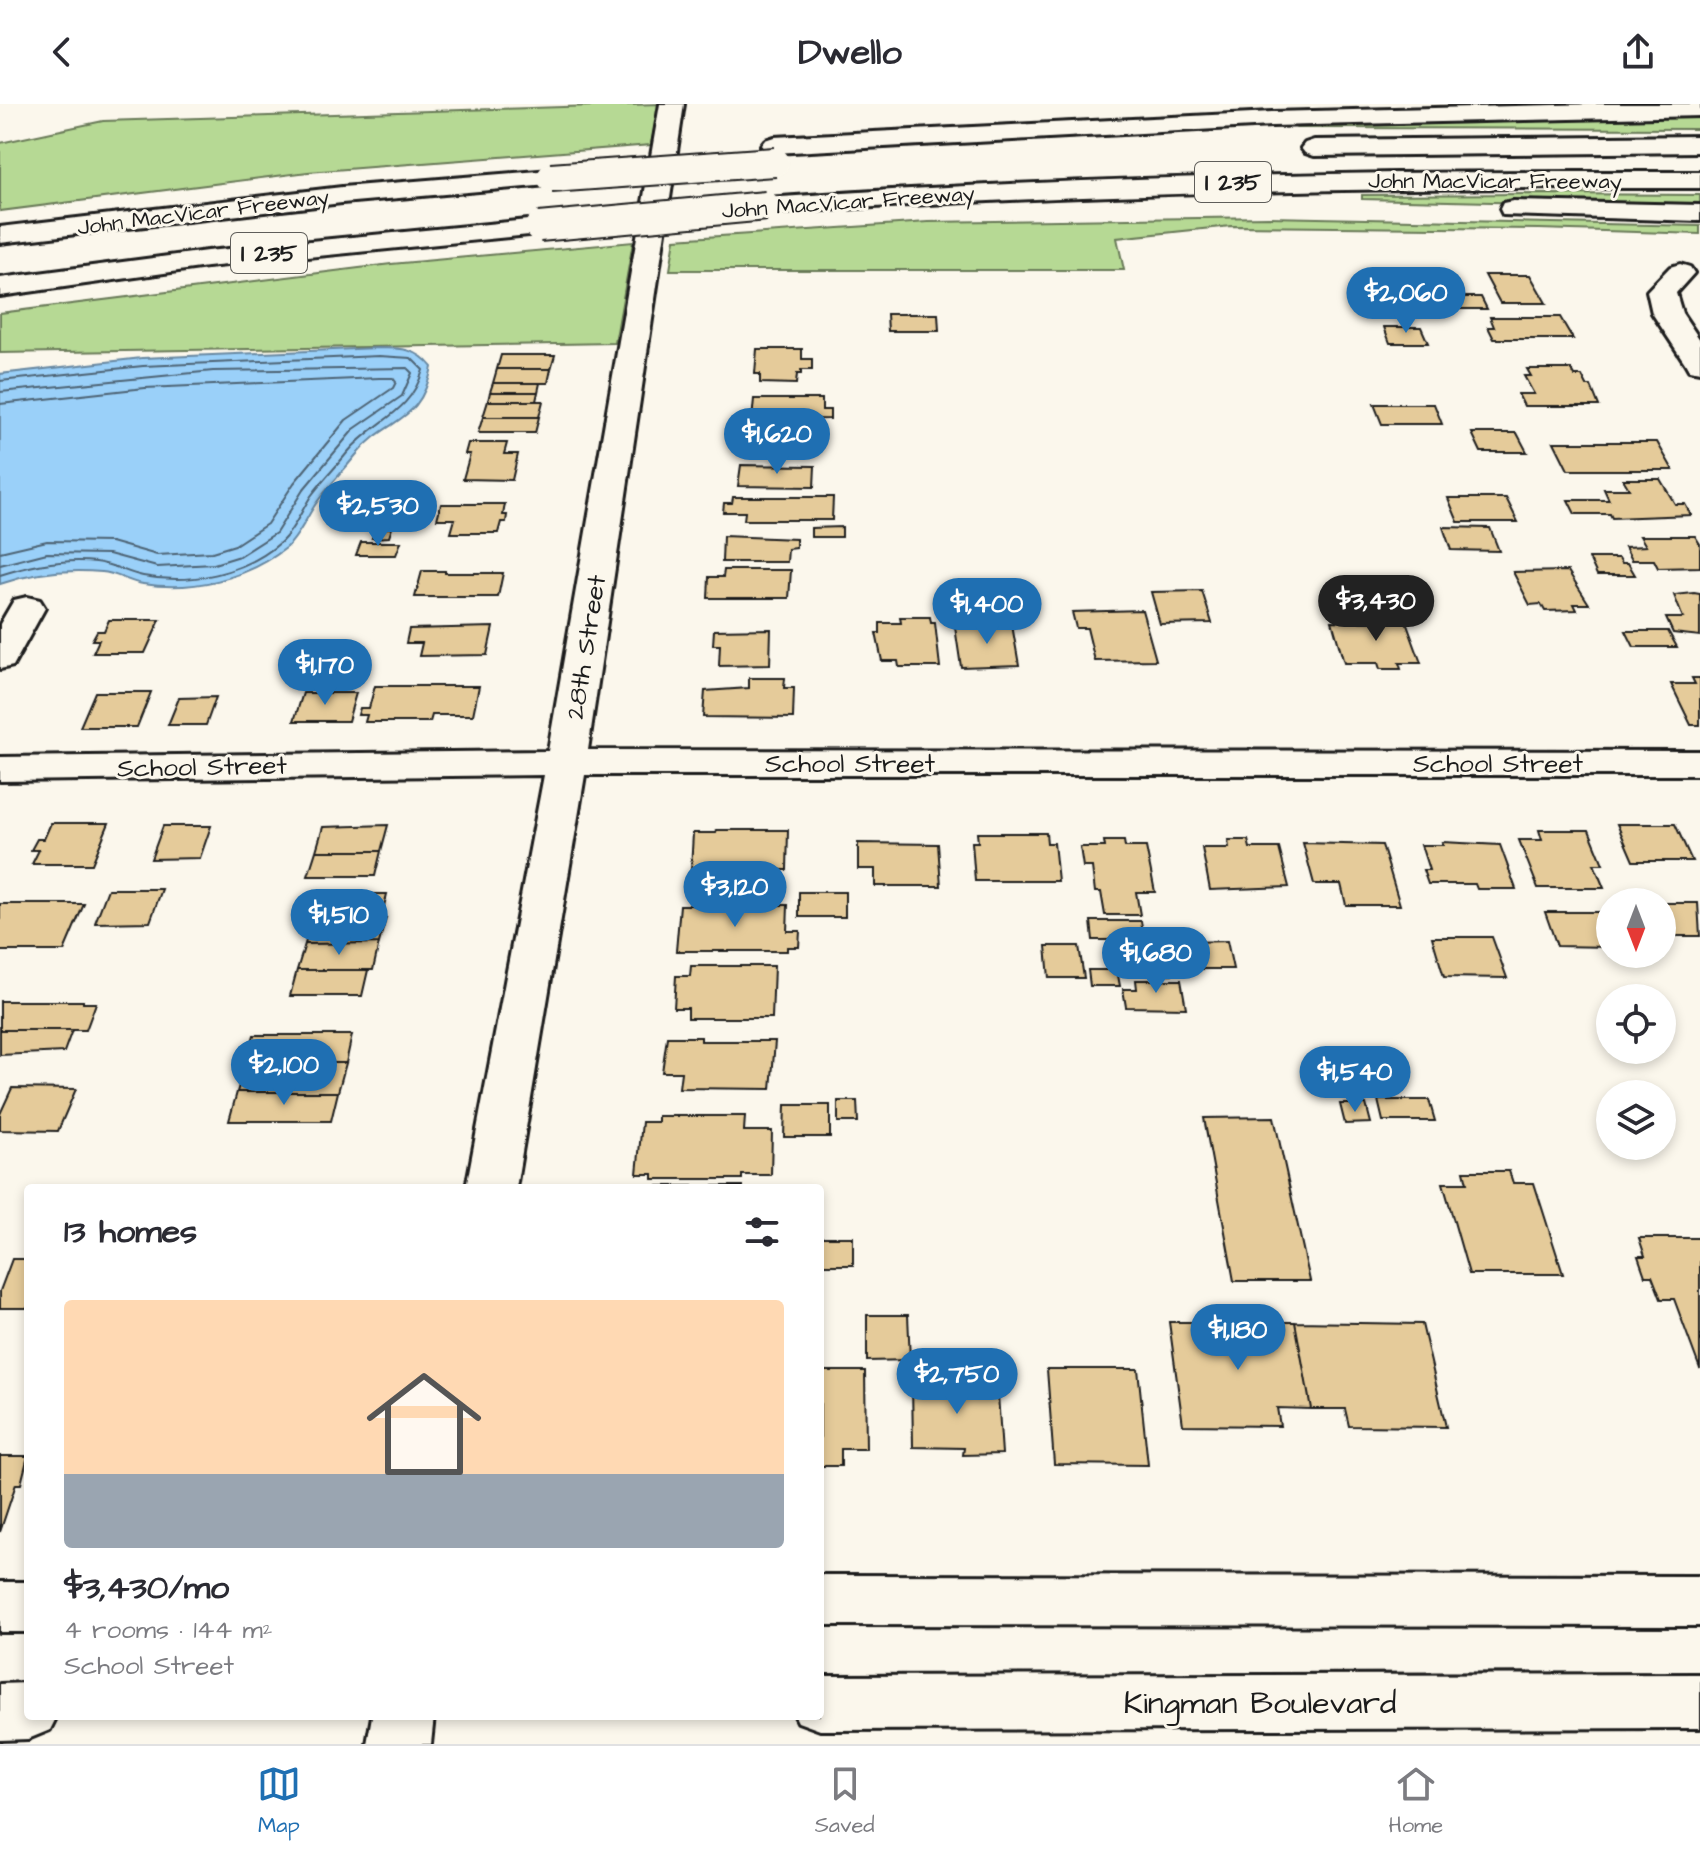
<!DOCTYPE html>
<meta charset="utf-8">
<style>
:root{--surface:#fff;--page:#f7f7f7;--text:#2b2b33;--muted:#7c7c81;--line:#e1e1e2;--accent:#1f6fb2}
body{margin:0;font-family:"Architects Daughter",sans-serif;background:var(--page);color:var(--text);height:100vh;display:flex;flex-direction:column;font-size:30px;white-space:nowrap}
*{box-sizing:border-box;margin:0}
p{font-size:26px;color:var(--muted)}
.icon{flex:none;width:44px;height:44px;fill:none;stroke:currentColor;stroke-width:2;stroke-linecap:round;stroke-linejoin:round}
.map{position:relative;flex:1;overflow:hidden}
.drawer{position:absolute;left:24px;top:1080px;width:800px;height:536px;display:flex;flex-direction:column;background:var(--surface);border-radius:8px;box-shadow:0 4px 12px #0003}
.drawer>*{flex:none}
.needle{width:52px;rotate:180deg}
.buttons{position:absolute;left:1596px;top:784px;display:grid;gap:16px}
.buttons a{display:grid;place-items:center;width:80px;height:80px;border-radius:50%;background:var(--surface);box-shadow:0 4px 12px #0003;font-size:40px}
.price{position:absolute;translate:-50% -68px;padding:0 18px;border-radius:28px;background:var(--accent);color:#fff;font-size:26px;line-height:52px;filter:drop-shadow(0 2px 4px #0008)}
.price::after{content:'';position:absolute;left:50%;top:48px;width:24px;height:18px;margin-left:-12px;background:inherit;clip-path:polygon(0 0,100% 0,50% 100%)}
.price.on{background:#222;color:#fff}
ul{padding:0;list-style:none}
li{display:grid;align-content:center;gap:16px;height:424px;padding:0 40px}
li span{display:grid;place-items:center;height:248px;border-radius:8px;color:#555}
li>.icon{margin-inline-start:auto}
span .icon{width:144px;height:144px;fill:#fffc;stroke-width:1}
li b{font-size:34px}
h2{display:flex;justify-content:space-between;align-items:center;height:96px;padding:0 40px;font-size:34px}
header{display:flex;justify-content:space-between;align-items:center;height:104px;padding:0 40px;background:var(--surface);font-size:36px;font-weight:800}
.tab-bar{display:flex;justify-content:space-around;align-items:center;height:112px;border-top:2px solid var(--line);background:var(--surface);font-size:22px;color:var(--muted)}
.tab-bar a{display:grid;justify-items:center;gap:4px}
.tab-bar .on{color:var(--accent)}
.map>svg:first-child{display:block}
.green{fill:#b6d994;stroke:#697a58;stroke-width:2}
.water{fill:#9ad0f9;stroke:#6888a1;stroke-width:2}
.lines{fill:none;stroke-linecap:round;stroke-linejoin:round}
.shore{stroke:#4e6474;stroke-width:2}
.building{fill:#e5cb9a;stroke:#1c1c1c;stroke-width:2}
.minor-casing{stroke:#1c1c1c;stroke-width:6}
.motorway-casing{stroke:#1c1c1c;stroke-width:6}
.minor{fill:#fbf7ec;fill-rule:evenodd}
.motorway{fill:#fbf7ec;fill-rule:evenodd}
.motorway-bridge-casing{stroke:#1c1c1c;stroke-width:32;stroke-linecap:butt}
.motorway-bridge{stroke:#fbf7ec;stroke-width:28}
.labels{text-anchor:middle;stroke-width:6;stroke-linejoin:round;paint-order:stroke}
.far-street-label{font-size:22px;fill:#1c1c1c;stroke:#fbf7ec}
.shield{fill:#fbf7ec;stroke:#5f5e5a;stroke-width:2}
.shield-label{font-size:24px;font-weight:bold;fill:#1c1c1c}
.street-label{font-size:26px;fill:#1c1c1c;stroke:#fbf7ec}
.near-street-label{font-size:32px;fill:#1c1c1c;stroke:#fbf7ec}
</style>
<header><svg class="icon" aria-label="back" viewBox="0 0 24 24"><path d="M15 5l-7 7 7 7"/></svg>Dwello<svg class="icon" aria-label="share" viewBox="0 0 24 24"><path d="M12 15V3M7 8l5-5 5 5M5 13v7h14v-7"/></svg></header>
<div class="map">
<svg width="1700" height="1640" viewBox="0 0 1700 1640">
<rect width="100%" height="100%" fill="#fbf7ec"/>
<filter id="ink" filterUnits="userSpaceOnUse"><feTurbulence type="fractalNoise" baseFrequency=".0125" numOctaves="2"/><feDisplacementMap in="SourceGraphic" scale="16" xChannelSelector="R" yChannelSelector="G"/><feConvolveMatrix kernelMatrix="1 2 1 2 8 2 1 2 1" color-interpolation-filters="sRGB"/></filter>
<g filter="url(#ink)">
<!-- green -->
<path class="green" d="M659 0 651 41 308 68 0 107V39L103 17Z
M1700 12V25L1298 24 1303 21Z
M1541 90 1700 91V103L1362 95V91Z
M1269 113 1700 122V130L1539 125 1231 122 1117 134 1124 166H670L675 135 928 118Z
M633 138 615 239 0 249V209L391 160Z"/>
<!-- water -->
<path class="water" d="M378 244C401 244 417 244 432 263 420 322 389 311 356 351 343 367 329 382 317 398 307 412 299 433 286 444 247 475 192 488 143 480 129 478 116 469 102 468 66 465 34 468 0 480V270L142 254Z"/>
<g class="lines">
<!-- shore -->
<path class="shore" d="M0 277 143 262 379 252 411 254 423 266C410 311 374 316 347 349 335 364 322 377 311 392 301 407 295 425 281 438 245 470 190 481 143 472 127 469 113 460 96 458 64 454 31 461 0 471
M0 288 213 267 407 264 412 269 402 292 354 325 303 386 276 429 240 452 214 460 157 463 109 450 47 449 0 461
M0 300 145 284 379 274H393L396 278 393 284 346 316 294 379 267 420 235 441 212 448 157 451 111 438 47 437 0 448"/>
</g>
<!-- building -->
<path class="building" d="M1485 171H1530L1546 199H1500Z
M1442 193H1481L1487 205H1448Z
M887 210H938L939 227H888Z
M1490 213H1560L1573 235H1494L1488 223H1494Z
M1384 223H1421L1428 239H1390Z
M757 245H802V255H812V266H801V270H797L796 280 760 279V270H755Z
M501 251H555L551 265H497Z
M497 265H551L548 279H493Z
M1527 265H1571L1575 272H1582L1587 282H1591L1599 302H1524L1518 290H1534L1524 272H1531Z
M493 279H540L538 288H490Z
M490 288H538L536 297H488Z
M754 295H822V306H830V315L752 316Z
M488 297H543L539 313H483Z
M1374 300H1434L1442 320H1382Z
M483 313H539L535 329H478Z
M1472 329H1517L1527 348H1481Z
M1554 338H1657L1673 366H1568Z
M468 339H507L504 350H518L512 376 463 375 470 350H465Z
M741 361 815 362 814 383 738 382Z
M1623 375H1660L1675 400H1685L1691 411 1612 414 1610 410H1575L1568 396H1609L1604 385H1629Z
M733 393H833L832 416H744L745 408H723L724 399H732Z
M1448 394H1506L1518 418H1458Z
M441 400H505L503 411H507L506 418H501L498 429H451L455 415H437Z
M842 423V433H811V424Z
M1443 423 1490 424 1499 447 1451 446Z
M376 424H392L389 433 372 434Z
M723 432 796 435V444L788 445 787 458H722Z
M1640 432H1695L1700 440V463L1658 464 1654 456H1632L1625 443 1646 442Z
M361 438H401L396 451H356Z
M1589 454H1619L1622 459H1628L1635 471H1597Z
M724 466H791L789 494H708L709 473H723Z
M422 467H445V469H503L498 493H415Z
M1568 467 1589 500H1574L1577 506 1545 507 1541 500 1530 501 1513 468Z
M1202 487 1212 519 1160 520 1151 488Z
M1694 489 1700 490V532L1673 529 1666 514H1683L1674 491Z
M1142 506 1156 556 1095 557 1087 524H1076L1072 508Z
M900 513H930L931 519H935L940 563H899L898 557H882L876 529H880V519H901Z
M109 516H160L145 549H93L99 536H92L97 527H104Z
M1332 517 1406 518 1421 559H1399L1401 565H1380L1378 559H1344Z
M1012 521 1019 561 961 563 955 523Z
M493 523 487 551 419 552 422 539H406L409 525Z
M771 525 770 561 719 562 720 541H713L714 526Z
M1626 527H1668L1677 543H1634Z
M749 574H785L784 584H794L793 614 703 613 705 587 749 584Z
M1692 574H1700V621H1691L1671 580H1695Z
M375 582H479L473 611H432L430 618H365L367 611H358L360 604H369Z
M95 588H151L137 623H80Z
M303 589H356L348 617H294Z
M216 593 206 621H168L179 594Z
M51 719H109L92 760H32L39 746H31L37 735H44Z
M1617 720H1675L1692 757H1633Z
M388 721 381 747H316L323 723Z
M163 722H211L200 754 151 755Z
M717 726H788L787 766H771L770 781H723V768L691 766 693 729H716Z
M1539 726H1589L1603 760H1594L1604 784H1538L1519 736H1542Z
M977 729H1046L1047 739H1054L1058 777H975L972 738H978Z
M1228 736H1248L1250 744H1279L1289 783 1210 786 1202 744H1229Z
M1104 737H1124L1125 743H1146L1155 788H1136L1140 811H1105L1101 788H1095L1092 763H1083L1080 743H1105Z
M1442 738 1500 741 1516 785H1477L1475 780H1428L1423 766H1429L1421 741H1443Z
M858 739 938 740 941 782H875V765H858Z
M1303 739 1382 741 1400 801H1346L1341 780H1314Z
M316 747H381L375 772H308Z
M108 785H162L150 818 95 819Z
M799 788H845V813H799Z
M319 790H387L381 814 312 815Z
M1662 799H1698L1700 832H1670L1662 814Z
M0 800H84L64 847H0Z
M680 801H788L787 827H800L799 843H787V847H676Z
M1545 808H1603L1610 827V843L1557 842Z
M381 814H386L379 839 305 840 312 815Z
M1091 817H1141L1144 836H1093Z
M1432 833H1492L1507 874 1444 873Z
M1227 837 1233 865H1198L1192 838Z
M1131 838H1180L1185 870H1135Z
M379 839 373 866H297L305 840Z
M1046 842H1079L1084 874H1049Z
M691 862H774L772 914H688V904H674L676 872H690Z
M297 866H368L362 892H290Z
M1088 866H1117L1120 882H1090Z
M1136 876H1181L1186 904 1126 903 1123 885H1137Z
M0 897H83V899H96L86 926H0Z
M0 926H72L64 948 0 951Z
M254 931H352L346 959H246Z
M667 933H701V937H775L771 985 679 984 681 968H662Z
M246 959H346L338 988H237Z
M12 984 76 985 58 1027 0 1026V1010Z
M237 988H338L331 1017H229Z
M1378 996H1429L1435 1017H1383Z
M838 997H857L858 1018H838Z
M1340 1000H1366L1371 1019 1345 1020Z
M785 1001H830V1033H784Z
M658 1012H745L744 1027H772L771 1071H742V1075H653V1070H637L642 1018H658Z
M1274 1013 1310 1177H1234L1204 1014Z
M1464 1067H1509L1513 1079H1534L1563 1170H1469L1443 1079H1467Z
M654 1082H743V1084Z
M820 1133H853V1161H820Z
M1639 1134H1700V1265L1674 1195H1661L1652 1172H1645L1638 1152H1645Z
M12 1155H28V1204H0V1187Z
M867 1211H908L910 1256 867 1257Z
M1169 1218H1295L1311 1305 1277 1304 1280 1322 1183 1321Z
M1295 1218 1422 1220 1446 1323 1349 1322 1345 1305H1311Z
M1047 1265H1138L1148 1361 1054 1360Z
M820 1267H865L866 1345H841V1362H820Z
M912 1276H997L1002 1350 963 1351 964 1344 913 1343Z
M0 1352H28L21 1380H16L0 1428Z"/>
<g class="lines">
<defs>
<path id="minor" d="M660 0H684L588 646 1700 647V671H585L516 1084H466L544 671 0 677V653L548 647Z
M1680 160 1690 163 1694 169 1676 189 1682 209 1700 236V268L1689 266 1685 259 1652 209 1647 187 1670 163Z
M27 493 40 496 45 504 13 562 0 565V520L14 496Z
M820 1471 1700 1472V1522L820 1521Z
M0 1478H28V1528H0Z
M1700 1570V1624L820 1626 798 1618 795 1612H820V1572Z
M28 1579V1612H57L50 1626 28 1635 0 1636V1580Z
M372 1612H434L431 1640H367Z"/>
<path id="motorway" d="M1597 0H1700V12L1272 22 774 49 765 46 761 41 765 36 774 33 1272 8Z
M1700 32V48L1314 52 1305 49 1301 44 1305 39 1314 36Z
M551 66 560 68 564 74 560 80 342 99 0 139V123L342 83Z
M1583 68H1700V84C1388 83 1077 88 766 110L756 108 753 102 756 96 766 94C1038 75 1310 68 1583 68Z
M1513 97 1700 101V117L1503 111 1500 105 1503 99Z
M539 115 549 117 553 123 549 129 207 163 0 192V174L207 147Z"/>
</defs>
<!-- minor casing -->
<use href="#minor" class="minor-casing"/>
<!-- motorway casing -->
<use href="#motorway" class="motorway-casing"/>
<!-- minor -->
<use href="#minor" class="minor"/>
<!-- motorway -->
<use href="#motorway" class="motorway"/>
<defs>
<path id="motorway-bridge" d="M551 74 775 58
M539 123 766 102"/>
</defs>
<!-- motorway-bridge casing -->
<use href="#motorway-bridge" class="motorway-bridge-casing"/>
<!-- motorway-bridge -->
<use href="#motorway-bridge" class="motorway-bridge"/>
</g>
</g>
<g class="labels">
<!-- far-street labels -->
<g class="far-street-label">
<text x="1495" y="84">John MacVicar Freeway</text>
<text transform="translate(848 97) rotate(-4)" y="8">John MacVicar Freeway</text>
<text transform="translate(203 107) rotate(-7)" y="8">John MacVicar Freeway</text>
</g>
<!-- shield labels -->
<g class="shield">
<rect x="1195" y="58" width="76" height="40" rx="6"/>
<rect x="231" y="129" width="76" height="40" rx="6"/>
</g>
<g class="shield-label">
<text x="1233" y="86">I 235</text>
<text x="269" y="157">I 235</text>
</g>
<!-- street labels -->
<g class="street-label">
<text transform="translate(585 543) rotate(-81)" y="9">28th Street</text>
<text x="850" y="668">School Street</text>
<text x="1498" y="668">School Street</text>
<text transform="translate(202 662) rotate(-1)" y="9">School Street</text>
</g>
<!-- near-street labels -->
<g class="near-street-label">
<text x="1260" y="1609">Kingman Boulevard</text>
</g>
</g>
</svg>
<div class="buttons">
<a><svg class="needle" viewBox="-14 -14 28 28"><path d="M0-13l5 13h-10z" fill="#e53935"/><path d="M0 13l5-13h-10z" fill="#7c7c81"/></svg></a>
<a><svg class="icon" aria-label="locate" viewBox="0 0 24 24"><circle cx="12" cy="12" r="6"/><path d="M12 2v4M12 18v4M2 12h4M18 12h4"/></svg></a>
<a><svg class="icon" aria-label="layers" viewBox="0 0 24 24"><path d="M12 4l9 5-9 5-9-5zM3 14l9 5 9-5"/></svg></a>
</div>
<b class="price" style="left:1406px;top:231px">$2,060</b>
<b class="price" style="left:777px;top:372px">$1,620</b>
<b class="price" style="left:378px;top:444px">$2,530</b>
<b class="price on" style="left:1376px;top:539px">$3,430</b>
<b class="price" style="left:987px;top:542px">$1,400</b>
<b class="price" style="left:325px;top:603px">$1,170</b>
<b class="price" style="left:735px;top:825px">$3,120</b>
<b class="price" style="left:339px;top:853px">$1,510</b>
<b class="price" style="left:1156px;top:891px">$1,680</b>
<b class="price" style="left:284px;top:1003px">$2,100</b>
<b class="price" style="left:1355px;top:1010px">$1,540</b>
<b class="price" style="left:1238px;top:1268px">$1,180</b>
<b class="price" style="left:957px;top:1312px">$2,750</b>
<section class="drawer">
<h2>13 homes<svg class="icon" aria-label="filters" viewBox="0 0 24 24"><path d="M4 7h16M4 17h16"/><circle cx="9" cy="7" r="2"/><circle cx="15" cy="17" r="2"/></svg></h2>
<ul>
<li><span style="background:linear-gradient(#ffd9b3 70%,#9aa5b1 0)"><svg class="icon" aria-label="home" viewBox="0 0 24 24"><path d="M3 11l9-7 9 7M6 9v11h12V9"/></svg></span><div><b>$3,430/mo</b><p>4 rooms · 144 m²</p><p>School Street</p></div></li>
</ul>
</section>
</div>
<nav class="tab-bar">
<a class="on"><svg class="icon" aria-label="map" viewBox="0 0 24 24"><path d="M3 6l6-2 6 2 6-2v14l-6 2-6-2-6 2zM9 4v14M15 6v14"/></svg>Map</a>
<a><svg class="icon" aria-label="saved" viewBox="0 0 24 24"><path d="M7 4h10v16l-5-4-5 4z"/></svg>Saved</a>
<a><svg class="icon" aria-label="home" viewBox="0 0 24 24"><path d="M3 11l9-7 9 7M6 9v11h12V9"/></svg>Home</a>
</nav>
